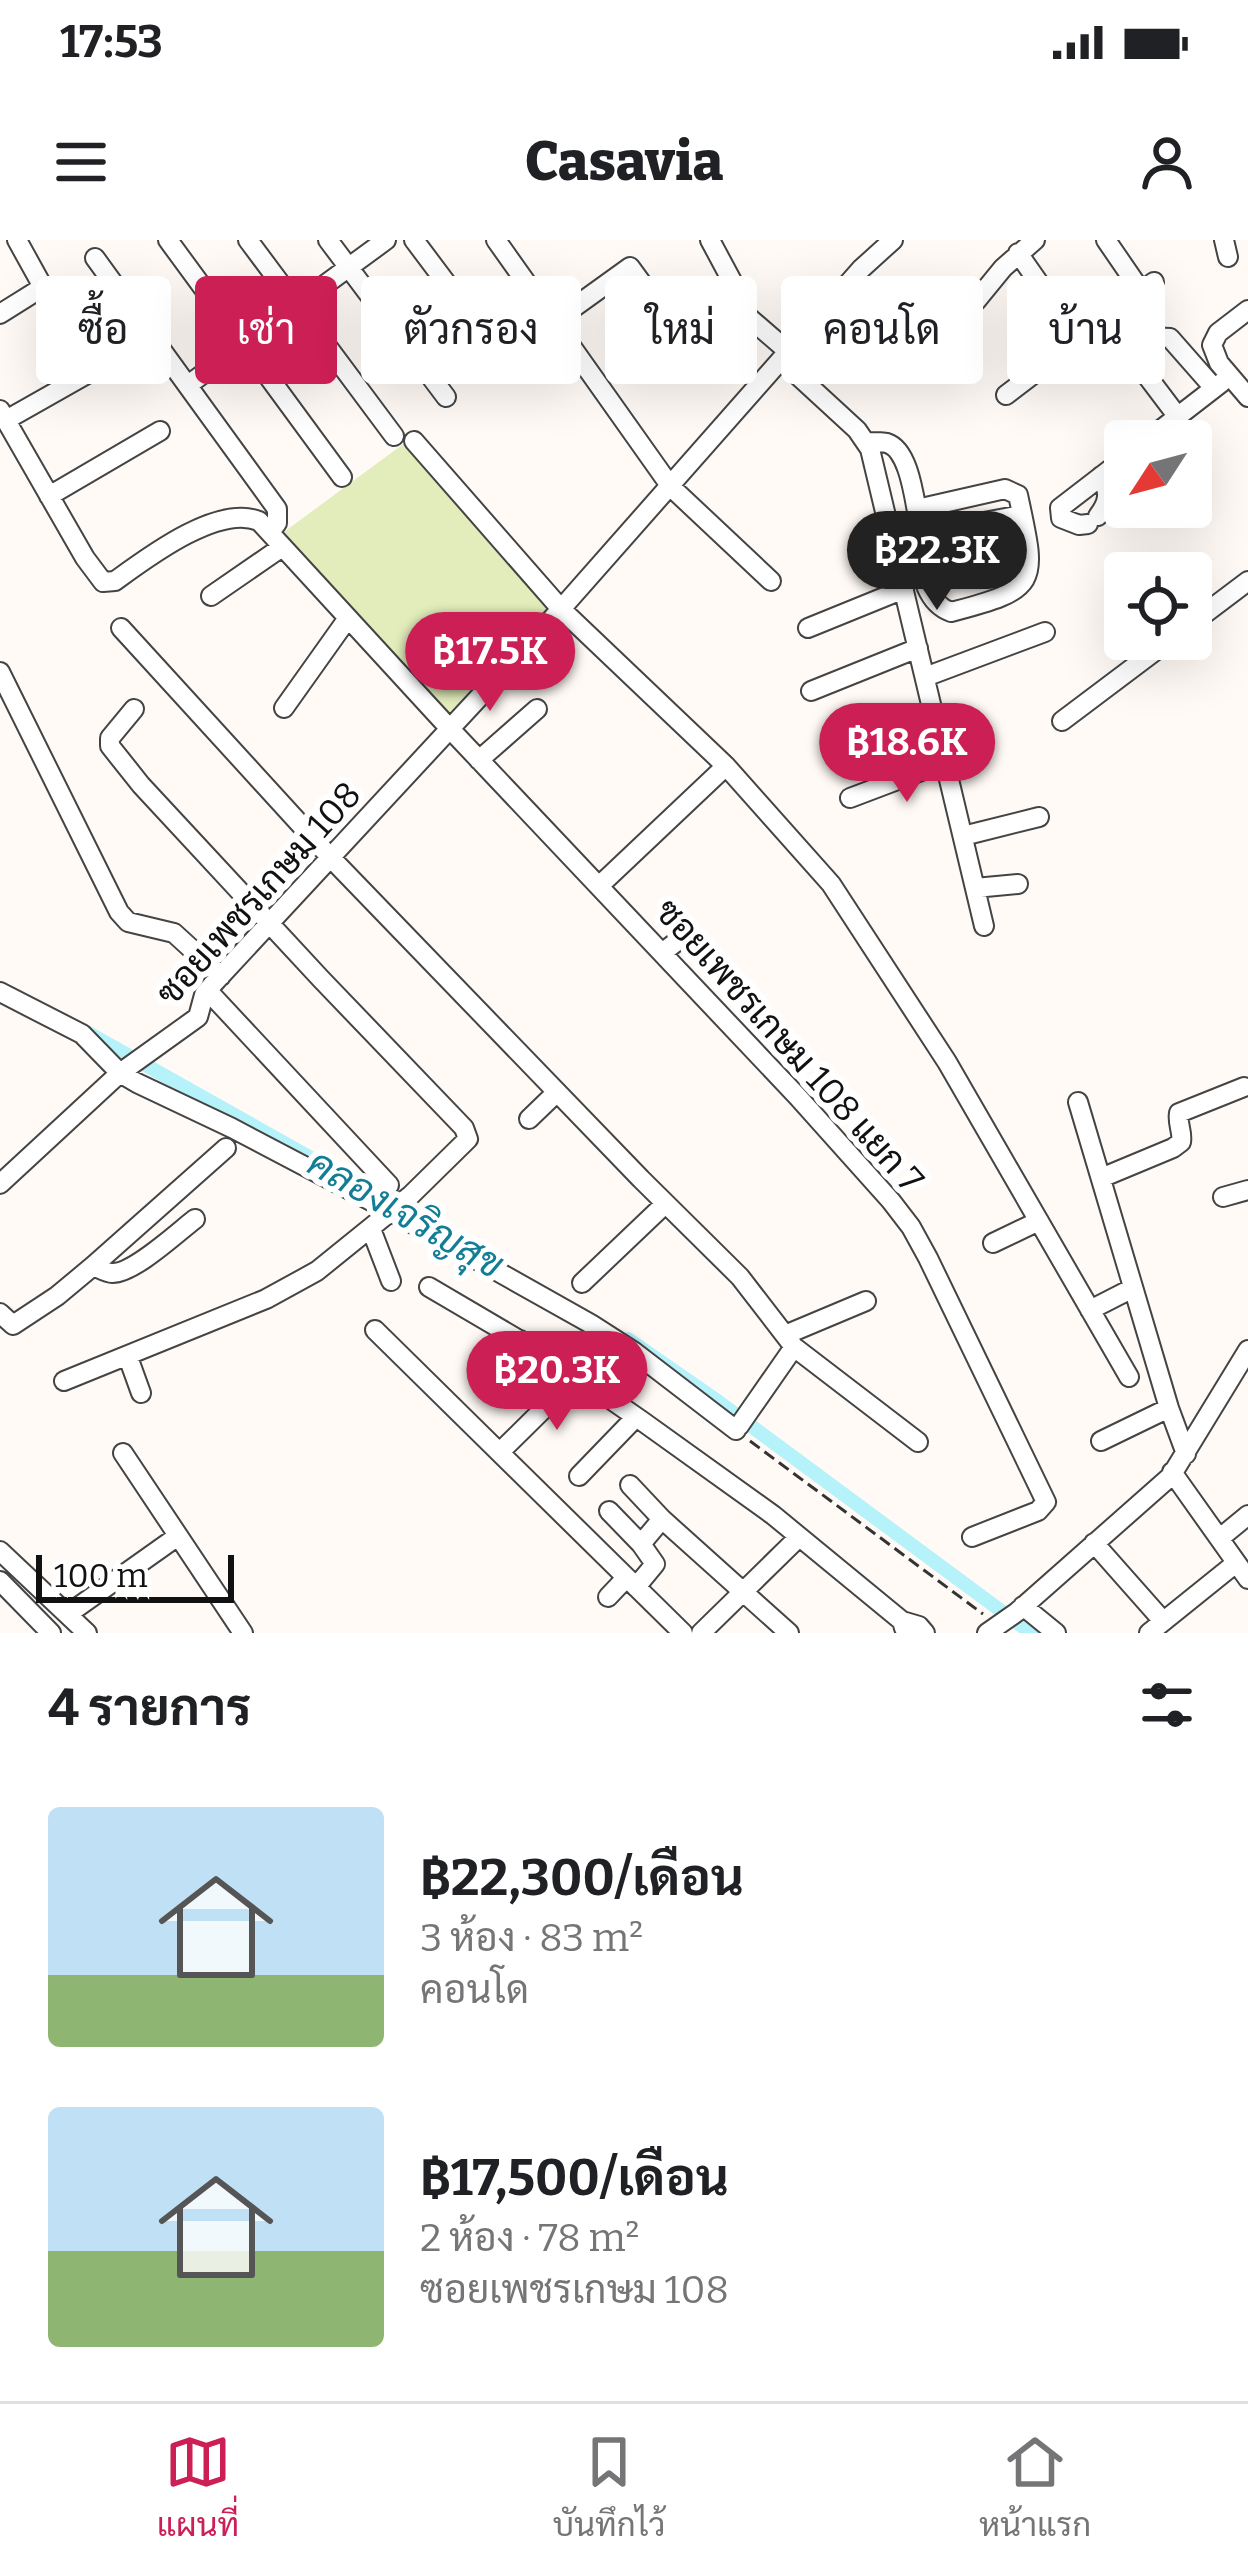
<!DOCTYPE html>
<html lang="th">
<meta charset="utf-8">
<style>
:root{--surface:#fff;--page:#f2f2f2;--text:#202124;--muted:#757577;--line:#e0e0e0;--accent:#cb1f55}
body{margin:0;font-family:Bitter,Sarabun,serif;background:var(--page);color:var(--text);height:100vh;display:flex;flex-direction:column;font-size:45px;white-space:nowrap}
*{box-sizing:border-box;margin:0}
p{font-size:39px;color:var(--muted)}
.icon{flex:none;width:66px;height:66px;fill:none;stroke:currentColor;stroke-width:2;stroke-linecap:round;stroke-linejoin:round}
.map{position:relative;height:1393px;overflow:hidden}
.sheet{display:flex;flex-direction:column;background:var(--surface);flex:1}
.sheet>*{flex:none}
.top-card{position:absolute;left:36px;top:36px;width:1176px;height:108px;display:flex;gap:24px}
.needle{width:78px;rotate:234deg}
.buttons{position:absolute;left:1104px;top:180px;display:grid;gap:24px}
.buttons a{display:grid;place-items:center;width:108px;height:108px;border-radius:12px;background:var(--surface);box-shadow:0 12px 48px #0002;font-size:60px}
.scale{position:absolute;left:36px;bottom:30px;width:198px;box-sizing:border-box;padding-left:12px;border:6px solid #111;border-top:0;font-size:33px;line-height:42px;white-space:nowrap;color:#111;-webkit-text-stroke:9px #fff;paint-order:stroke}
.price{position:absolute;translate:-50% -102px;padding:0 27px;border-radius:42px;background:var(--accent);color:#fff;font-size:39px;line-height:78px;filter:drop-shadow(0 3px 6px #0008)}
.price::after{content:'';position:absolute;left:50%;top:72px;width:36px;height:27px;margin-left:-18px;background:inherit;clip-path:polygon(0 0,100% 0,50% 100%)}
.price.active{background:#222;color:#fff}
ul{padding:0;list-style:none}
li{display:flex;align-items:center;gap:36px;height:300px;padding:0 48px}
li span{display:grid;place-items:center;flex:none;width:336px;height:240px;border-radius:12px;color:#555}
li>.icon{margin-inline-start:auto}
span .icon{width:144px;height:144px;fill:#fffc;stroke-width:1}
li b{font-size:51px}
h2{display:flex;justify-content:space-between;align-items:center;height:144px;padding:0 48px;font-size:51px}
.tag{padding:0 42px;border-radius:12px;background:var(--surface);box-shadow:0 12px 48px #0002;font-size:42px;line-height:108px}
.tag.active{background:var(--accent);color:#fff}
.status{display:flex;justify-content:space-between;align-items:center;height:84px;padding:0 60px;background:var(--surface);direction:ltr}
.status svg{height:33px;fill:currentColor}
header{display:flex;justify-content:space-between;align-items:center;height:156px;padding:0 48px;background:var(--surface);font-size:54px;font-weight:800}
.tabs{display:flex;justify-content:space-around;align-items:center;height:168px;border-top:3px solid var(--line);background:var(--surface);font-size:33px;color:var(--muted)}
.tabs a{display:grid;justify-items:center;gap:6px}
.tabs .active{color:var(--accent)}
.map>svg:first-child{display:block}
.green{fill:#e2edbb}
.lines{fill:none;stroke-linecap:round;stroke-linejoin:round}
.canal{stroke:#b6f2fa;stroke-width:14}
.minor-casing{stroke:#444;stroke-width:22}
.path{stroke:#333;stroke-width:3;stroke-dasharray:12 6;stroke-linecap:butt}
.minor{stroke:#fff;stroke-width:18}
.labels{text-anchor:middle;stroke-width:12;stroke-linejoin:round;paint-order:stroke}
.street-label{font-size:36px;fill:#111;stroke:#fff}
.water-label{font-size:39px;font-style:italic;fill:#117e95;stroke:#fff}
</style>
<div class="status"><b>17:53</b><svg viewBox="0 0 49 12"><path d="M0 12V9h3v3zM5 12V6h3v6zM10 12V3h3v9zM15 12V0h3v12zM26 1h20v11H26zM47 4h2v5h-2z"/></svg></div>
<header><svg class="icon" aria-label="menu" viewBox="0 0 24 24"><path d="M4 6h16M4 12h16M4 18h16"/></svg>Casavia<svg class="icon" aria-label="person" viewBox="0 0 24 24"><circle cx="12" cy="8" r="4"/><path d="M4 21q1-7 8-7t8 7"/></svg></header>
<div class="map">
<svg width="1248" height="1393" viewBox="0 0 1248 1393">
<rect width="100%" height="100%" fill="#fffaf5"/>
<!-- green -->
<path class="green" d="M406 202 550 367 448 474 284 292Z"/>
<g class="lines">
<!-- canal -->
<path class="canal" d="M85 791 343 936
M628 1099 716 1160 1031 1393"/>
<defs>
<path id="minor" d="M168 0 342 237
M248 0 394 196
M328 0 446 157
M414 0 501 116
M496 0 671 247 771 341
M710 0 733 43 732 59 739 69 790 113
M1106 0 1141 51
M1224 0 1228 17
M1018 13 1078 99
M95 18 277 269V283L270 292
M976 61 1003 28 1035 0
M1248 70 1218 93 1212 105 1219 123 1248 157
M0 74 43 47 17 0
M555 81 630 27 657 64
M782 121 857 190 870 209 984 686
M188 145 386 0
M1006 155 1154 42
M0 170 85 318 103 342 115 341C148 317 218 264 259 281L451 490 797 856 891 961 911 987 928 1018 1046 1262 1038 1271 972 1297
M1178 177 1144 132 1143 113C1149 102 1156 96 1170 98L1214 148
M6 180 112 120
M414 201 561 369 726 526 831 644 947 822 1129 1137
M1146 201 1221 143
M866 202C870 202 883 202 887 203 909 210 914 257 918 277
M49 256 160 191
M1098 276C1109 262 1110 252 1101 236
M1088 284 1079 285 1061 278 1060 268 1125 218
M915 295C921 323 921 361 951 372 1041 349 1037 343 1018 255L1005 249 917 269
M908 296 1022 275
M211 356 282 307
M1191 384 1248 341
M121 388 331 618 641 939 740 1037 794 1107 918 1202
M808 388 904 349
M0 432 119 672 128 682 174 693 221 736
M925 437 1045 392
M811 451 918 408
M284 468 348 378
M1062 481 1171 399
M896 508 939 496
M479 520 537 469
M850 558 945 522
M963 596 1039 577
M599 646 726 526
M975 648 1018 644
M662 713 680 699 687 698 705 709
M208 751 389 945
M0 752 82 794 120 833 137 843 232 888 390 971 591 1084 633 1111 736 1190
M1078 862 1169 1168 1186 1214
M529 879 557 852
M1101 938 1173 908 1181 902C1183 892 1177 884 1179 873L1244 847
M0 944 120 833 198 777 204 755 213 744 561 369 861 29 893 0
M1223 957 1248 950
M371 989 391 1041
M993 1003 1039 981
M93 1026C98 1028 107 1033 112 1033 133 1034 178 992 195 979
M582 1043 665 964
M429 1047 560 1124 642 1181 773 1275 902 1381
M1090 1070 1133 1048
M0 1073 13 1085 57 1056 93 1026 226 908
M375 1090 683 1393
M785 1095 866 1061
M128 1117 141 1153
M483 1136 520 1100
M64 1141 266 1059 317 1031 411 955 468 899 464 888 321 739 141 545 110 506V498L134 469
M739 1186 794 1107
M1101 1201 1169 1168
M500 1212 577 1136
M123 1213 243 1393
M1172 1232 1248 1339
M579 1236 636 1177
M630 1245 662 1279
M609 1271 641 1304
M1220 1298 1248 1275
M1094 1303 1163 1381
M0 1311 87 1393
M0 1341 51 1393
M636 1347 655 1324 641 1304 662 1279 789 1393
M608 1357 626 1338
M1023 1366 1056 1393
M68 1374 178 1296
M904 1388 902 1381 919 1386 925 1393
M701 1393 799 1297
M987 1393 1017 1372 1171 1236 1248 1110
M1149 1393 1236 1323"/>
</defs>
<!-- minor casing -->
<use href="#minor" class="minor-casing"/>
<!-- path -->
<path class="path" d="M750 1201 983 1374"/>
<!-- minor -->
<use href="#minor" class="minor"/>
</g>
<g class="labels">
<!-- street labels -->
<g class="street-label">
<text transform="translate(258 653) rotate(-48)" y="13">ซอยเพชรเกษม 108</text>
<text transform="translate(790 805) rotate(48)" y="13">ซอยเพชรเกษม 108 แยก 7</text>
</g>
<!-- water labels -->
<g class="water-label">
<text transform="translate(406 973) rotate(30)" y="14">คลองเจริญสุข</text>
</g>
</g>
</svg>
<div class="buttons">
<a><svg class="needle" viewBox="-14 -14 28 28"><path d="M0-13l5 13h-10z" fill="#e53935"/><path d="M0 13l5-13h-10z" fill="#757577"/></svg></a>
<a><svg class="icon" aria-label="locate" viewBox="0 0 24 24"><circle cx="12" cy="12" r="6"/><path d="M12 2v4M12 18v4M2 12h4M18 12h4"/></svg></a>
</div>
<div class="scale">100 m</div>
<b class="price active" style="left:937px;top:373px">฿22.3K</b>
<b class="price" style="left:490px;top:474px">฿17.5K</b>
<b class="price" style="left:907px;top:565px">฿18.6K</b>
<b class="price" style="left:557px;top:1193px">฿20.3K</b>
<div class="top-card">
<a class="tag">ซื้อ</a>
<a class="tag active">เช่า</a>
<a class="tag">ตัวกรอง</a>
<a class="tag">ใหม่</a>
<a class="tag">คอนโด</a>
<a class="tag">บ้าน</a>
</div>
</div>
<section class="sheet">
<h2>4 รายการ<svg class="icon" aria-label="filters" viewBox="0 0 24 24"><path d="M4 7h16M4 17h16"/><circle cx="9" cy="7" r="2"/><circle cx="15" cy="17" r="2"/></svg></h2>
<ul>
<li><span style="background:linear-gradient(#bfe0f5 70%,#8fb573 0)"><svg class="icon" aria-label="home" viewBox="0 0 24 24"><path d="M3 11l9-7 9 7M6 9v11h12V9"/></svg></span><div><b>฿22,300/เดือน</b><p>3 ห้อง · 83 m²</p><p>คอนโด</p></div></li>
<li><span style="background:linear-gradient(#bfe0f5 60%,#8fb573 0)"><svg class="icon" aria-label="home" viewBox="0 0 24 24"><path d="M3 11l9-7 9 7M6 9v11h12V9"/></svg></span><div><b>฿17,500/เดือน</b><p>2 ห้อง · 78 m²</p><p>ซอยเพชรเกษม 108</p></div></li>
</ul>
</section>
<nav class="tabs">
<a class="active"><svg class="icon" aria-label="map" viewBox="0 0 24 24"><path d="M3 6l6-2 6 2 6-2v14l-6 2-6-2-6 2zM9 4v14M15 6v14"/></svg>แผนที่</a>
<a><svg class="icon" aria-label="saved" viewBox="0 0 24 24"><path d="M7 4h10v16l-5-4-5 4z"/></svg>บันทึกไว้</a>
<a><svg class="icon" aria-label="home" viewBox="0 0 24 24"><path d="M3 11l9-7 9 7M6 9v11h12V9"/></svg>หน้าแรก</a>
</nav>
